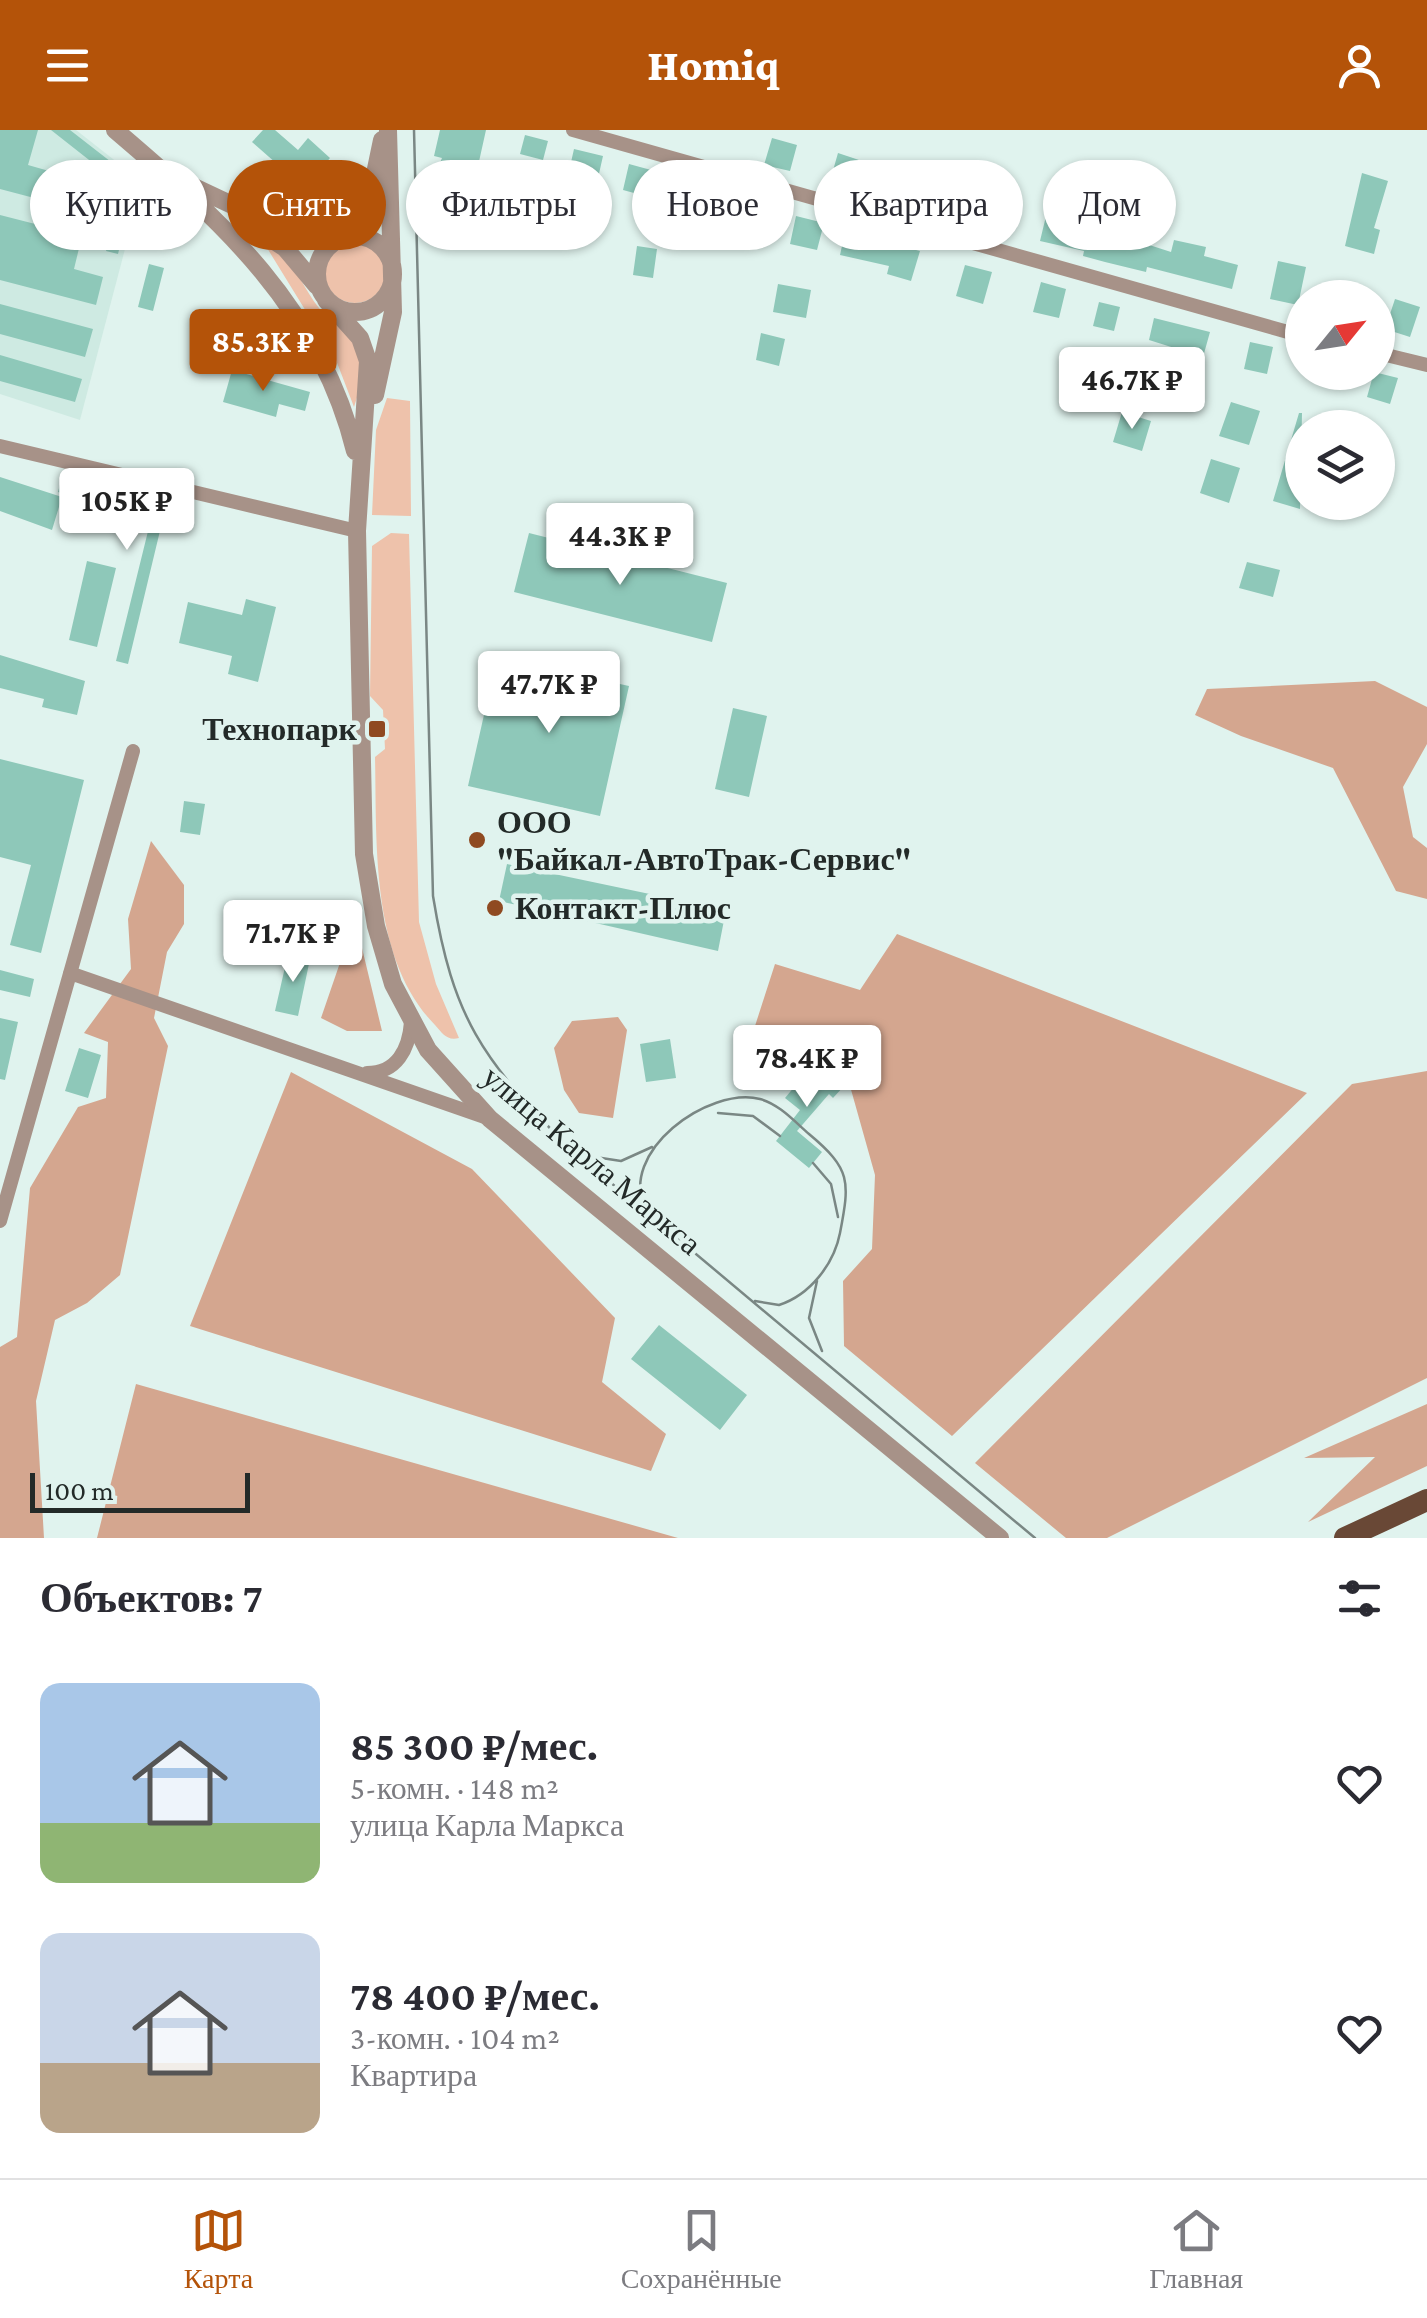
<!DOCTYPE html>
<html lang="ru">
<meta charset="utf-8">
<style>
:root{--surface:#fff;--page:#f7f7f7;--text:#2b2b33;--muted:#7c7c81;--line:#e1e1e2;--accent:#b45309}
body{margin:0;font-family:"Crimson Pro",serif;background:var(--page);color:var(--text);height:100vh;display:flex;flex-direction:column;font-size:38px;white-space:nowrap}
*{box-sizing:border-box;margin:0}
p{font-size:32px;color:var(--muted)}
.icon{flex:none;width:55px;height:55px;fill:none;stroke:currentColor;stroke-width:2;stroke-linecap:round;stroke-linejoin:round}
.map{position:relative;height:1408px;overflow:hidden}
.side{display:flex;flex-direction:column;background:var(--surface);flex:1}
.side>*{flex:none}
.hud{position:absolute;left:30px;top:30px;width:1368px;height:90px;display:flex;gap:20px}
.needle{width:65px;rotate:60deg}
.fabs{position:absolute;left:1285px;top:150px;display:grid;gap:20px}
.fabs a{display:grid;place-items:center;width:110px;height:110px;border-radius:50%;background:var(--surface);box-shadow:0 2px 8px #0004;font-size:50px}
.scale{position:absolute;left:30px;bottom:25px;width:220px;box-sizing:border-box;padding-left:10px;border:5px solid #232a28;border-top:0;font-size:28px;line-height:35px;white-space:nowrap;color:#232a28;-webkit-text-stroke:8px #e0f3ee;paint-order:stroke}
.price{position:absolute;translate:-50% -85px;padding:0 22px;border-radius:10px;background:#fff;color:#222;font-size:32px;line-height:65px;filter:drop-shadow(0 2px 5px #0008)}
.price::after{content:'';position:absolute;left:50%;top:60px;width:30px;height:22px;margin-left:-15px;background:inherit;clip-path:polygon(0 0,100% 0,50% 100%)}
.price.active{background:var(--accent);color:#fff}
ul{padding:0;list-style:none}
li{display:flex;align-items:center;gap:30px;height:250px;padding:0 40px}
li span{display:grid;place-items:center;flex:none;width:280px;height:200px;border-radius:20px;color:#555}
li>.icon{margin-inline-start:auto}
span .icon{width:120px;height:120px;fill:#fffc;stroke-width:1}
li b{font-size:42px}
h2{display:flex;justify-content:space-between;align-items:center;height:120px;padding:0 40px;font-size:42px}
.pill{padding:0 35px;border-radius:45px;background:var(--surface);box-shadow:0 2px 8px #0004;font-size:35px;line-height:90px}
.pill.active{background:var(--accent);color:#fff}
header{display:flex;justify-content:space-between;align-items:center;height:130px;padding:0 40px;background:var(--accent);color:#fff;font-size:45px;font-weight:800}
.tab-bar{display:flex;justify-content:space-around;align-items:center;height:140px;border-top:2px solid var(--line);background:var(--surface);font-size:28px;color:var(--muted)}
.tab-bar a{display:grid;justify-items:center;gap:5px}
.tab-bar .active{color:var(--accent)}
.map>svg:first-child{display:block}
.built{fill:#ceeae2}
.green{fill:#eec2ab}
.forest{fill:#d4a68f}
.building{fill:#8ec8b9}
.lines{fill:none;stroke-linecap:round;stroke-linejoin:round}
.minor{stroke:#a79288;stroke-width:14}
.tertiary{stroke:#a79288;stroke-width:18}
.primary{stroke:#694836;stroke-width:22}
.tram{stroke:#7a8784;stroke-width:2.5}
.poi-dot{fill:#8f4a21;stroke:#e0f3ee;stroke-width:4}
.labels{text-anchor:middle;stroke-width:9;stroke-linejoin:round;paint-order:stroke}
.poi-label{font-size:32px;font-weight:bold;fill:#232a28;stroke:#e0f3ee;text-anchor:start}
.street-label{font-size:32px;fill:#232a28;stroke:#e0f3ee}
</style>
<header><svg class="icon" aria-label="menu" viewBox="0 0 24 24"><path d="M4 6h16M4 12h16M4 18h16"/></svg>Homiq<svg class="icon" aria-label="person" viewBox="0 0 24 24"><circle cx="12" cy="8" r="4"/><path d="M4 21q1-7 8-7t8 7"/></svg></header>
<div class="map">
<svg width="1427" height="1408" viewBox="0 0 1427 1408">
<rect width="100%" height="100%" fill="#e0f3ee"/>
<!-- built -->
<path class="built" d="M0 0H76L132 44 139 66 80 290 0 264Z"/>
<!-- green -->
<path class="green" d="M325 143a30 30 0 1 1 60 0a30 30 0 1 1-60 0Z
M264 113C293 124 301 156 319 178 331 193 348 198 358 216 367 233 360 260 354 277L336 230Z
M387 268 410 271 411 386 372 385 376 300Z
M391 403 409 404 419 792 436 854 459 908C447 911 443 904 435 895 370 828 377 714 375 627L385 619 383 580 370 566 372 416Z"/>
<!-- forest -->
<path class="forest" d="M1375 551 1427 577V614L1403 657 1413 707 1427 718V769L1396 761 1333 638 1241 606 1195 585 1207 559Z
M151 711 184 755V794L167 822 154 888 168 916 120 1145 87 1173 55 1190 36 1271 44 1408H0V1217L17 1207 30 1058 78 977 106 968 108 912 84 903 131 839 128 789Z
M355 789 382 901H347L321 888Z
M897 804 1307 963 952 1306 844 1216 843 1151 872 1119 875 1045 841 924 755 896 775 834 860 860Z
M618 887 627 900 613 988 579 983 564 960 554 918 572 891Z
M1427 941V1248L1107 1408H1066L975 1333 1352 954Z
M291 942 472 1039 615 1188 602 1252 666 1304 651 1341 190 1196Z
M136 1254 678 1408H97Z
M1427 1274V1336L1308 1392 1375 1327 1304 1328Z"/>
<!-- building -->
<path class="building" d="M0 0H38L28 35 77 49 74 60 130 74 118 124 106 121 114 89 0 59Z
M51 0H70L115 35 136 59 131 63Z
M263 0H275L298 20 308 8 330 28 310 51 291 34 285 41 252 12Z
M440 0H486L478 36 463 33 446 71 427 63 442 28 434 26Z
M525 5 548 11 543 30 520 24Z
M772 8 797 15 790 41 764 35Z
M574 19 603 26 598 48 569 41Z
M838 23 898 43 890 69 830 51Z
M629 34 662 43 656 69 623 60Z
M1362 43 1388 51 1374 98 1380 100 1374 124 1345 116Z
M924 50 942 56 935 85 916 80Z
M995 65 1019 72 1009 102 986 95Z
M736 71 765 78 760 102 730 95Z
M1047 82 1171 122 1174 110 1206 117 1204 126 1238 135 1232 159 1147 137 1146 142 1105 132 1083 126 1084 121 1040 111Z
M0 85 82 106 74 139 103 147 96 175 0 150Z
M796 86 824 93 817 120 790 114Z
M845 102 920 121 911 151 887 144 889 136 840 125Z
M637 116 657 119 653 148 633 145Z
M1278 131 1306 137 1298 175 1270 169Z
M149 134 164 138 153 181 138 177Z
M965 135 992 142 983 174 956 166Z
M1041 152 1066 159 1059 188 1033 182Z
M778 154 811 160 806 188 773 182Z
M1395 169 1420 177 1410 207 1385 199Z
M1099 172 1120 177 1114 201 1093 196Z
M0 174 93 199 85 227 0 204Z
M1154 188 1210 202 1203 227 1149 210Z
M761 203 785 209 779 236 756 230Z
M1250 212 1273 217 1267 244 1244 239Z
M0 225 82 249 75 272 0 251Z
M232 240 310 262 305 281 279 274 276 287 223 272Z
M1374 242 1398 248 1390 274 1367 267Z
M1231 272 1260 281 1249 315 1219 306Z
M1122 282 1151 291 1142 321 1113 312Z
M1299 283H1302L1300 379 1273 371Z
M1211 329 1240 338 1229 373 1200 363Z
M0 347 62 367 52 400 0 381Z
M61 350 165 380 128 534 116 531 151 389 58 362Z
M529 403 727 453 712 512 514 462Z
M87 431 116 438 97 517 69 510Z
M1247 432 1280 440 1273 467 1239 458Z
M246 469 276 477 258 552 228 544 232 526 179 513 188 472 242 485Z
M0 525 85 551 77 585 42 577 44 569 0 558Z
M497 527 629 556 600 686 468 656Z
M733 578 767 586 749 667 715 659Z
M0 629 84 650 41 823 10 815 31 735 0 727Z
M184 671 205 674 200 705 180 702Z
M507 734 726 780 718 821 499 771Z
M288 824 310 829 298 886 275 881Z
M0 840 34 849 30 867 0 860Z
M0 888 18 892 5 950 0 949Z
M670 909 676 948 646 952 640 914Z
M79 918 101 925 88 968 65 961Z
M818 934 844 956 833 968 829 964 797 1001 822 1022 809 1038 776 1011 800 980 785 968 800 950 792 944 801 935 811 944Z
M659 1195 747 1265 720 1300 631 1229Z"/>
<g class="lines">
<!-- minor -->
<path class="minor" d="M573 0 1302 206
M1378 223 1427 235
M0 316 357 401
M70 843 490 989
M367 943C397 943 409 919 411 892
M0 1091 133 621"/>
<!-- tertiary -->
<path class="tertiary" d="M115 0C223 92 320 179 355 321
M181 51 277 96 343 107 372 58 382 10
M249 94 285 118 317 156
M317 144a38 38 0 1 1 76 0a38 38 0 1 1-76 0Z
M326 170 360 208 368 231 357 401 364 724 376 796 393 854 428 920 490 989 1000 1408
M375 265 393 182 388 0"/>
<!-- primary -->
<path class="primary" d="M1345 1408 1427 1370"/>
<!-- tram -->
<path class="tram" d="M414 0 433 766C453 889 482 928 567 1016L1035 1408
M718 983 753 986 780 1006
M582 1025 621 1031 652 1017
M813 1033 831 1054 838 1087
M646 1081C616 1022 709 956 760 969 779 974 795 992 809 1004 851 1039 850 1051 840 1103 834 1134 810 1165 779 1175L755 1171
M817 1151 809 1188 822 1221"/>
</g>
<!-- markers -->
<g class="poi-dot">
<rect x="367" y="589" width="20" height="20" rx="5"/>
<circle cx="477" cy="710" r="10"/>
<circle cx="495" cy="778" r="10"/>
</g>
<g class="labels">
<!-- poi labels -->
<g class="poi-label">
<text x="357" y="610" text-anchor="end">Технопарк</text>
<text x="497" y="703">ООО<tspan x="497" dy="37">"Байкал-АвтоТрак-Сервис"</tspan></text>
<text x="515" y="789">Контакт-Плюс</text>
</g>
<!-- street labels -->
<g class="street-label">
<text transform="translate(592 1030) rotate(40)" y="11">улица Карла Маркса</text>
</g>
</g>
</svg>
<div class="fabs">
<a><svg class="needle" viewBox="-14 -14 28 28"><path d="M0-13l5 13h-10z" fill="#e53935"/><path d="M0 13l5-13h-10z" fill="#7c7c81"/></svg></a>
<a><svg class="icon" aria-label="layers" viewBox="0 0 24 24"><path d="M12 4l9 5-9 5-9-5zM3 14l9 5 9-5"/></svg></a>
</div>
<div class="scale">100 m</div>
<b class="price active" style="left:263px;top:264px">85.3K ₽</b>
<b class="price" style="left:1132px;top:302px">46.7K ₽</b>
<b class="price" style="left:127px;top:423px">105K ₽</b>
<b class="price" style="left:620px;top:458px">44.3K ₽</b>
<b class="price" style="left:549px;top:606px">47.7K ₽</b>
<b class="price" style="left:293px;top:855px">71.7K ₽</b>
<b class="price" style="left:807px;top:980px">78.4K ₽</b>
<div class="hud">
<a class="pill">Купить</a>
<a class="pill active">Снять</a>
<a class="pill">Фильтры</a>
<a class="pill">Новое</a>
<a class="pill">Квартира</a>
<a class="pill">Дом</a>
</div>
</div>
<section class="side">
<h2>Объектов: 7<svg class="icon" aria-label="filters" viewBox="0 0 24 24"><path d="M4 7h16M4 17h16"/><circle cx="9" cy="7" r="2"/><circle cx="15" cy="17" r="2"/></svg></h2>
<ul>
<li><span style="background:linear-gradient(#a9c7e8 70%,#8fb573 0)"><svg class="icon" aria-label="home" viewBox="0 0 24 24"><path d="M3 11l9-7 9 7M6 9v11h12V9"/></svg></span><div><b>85 300 ₽/мес.</b><p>5-комн. · 148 m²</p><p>улица Карла Маркса</p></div><svg class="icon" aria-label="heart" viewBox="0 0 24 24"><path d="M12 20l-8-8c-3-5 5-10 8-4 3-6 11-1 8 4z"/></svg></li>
<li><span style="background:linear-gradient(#c9d6e8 65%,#b9a48a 0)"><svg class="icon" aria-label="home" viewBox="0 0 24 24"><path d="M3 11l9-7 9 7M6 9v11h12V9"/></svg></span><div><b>78 400 ₽/мес.</b><p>3-комн. · 104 m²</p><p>Квартира</p></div><svg class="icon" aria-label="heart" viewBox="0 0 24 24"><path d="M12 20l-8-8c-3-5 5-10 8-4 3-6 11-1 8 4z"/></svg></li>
</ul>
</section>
<nav class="tab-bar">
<a class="active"><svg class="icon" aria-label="map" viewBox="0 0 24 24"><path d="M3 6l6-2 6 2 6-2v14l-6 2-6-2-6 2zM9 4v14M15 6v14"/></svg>Карта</a>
<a><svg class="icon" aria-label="saved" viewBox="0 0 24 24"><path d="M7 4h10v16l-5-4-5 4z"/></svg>Сохранённые</a>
<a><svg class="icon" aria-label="home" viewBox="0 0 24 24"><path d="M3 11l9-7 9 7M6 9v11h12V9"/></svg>Главная</a>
</nav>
